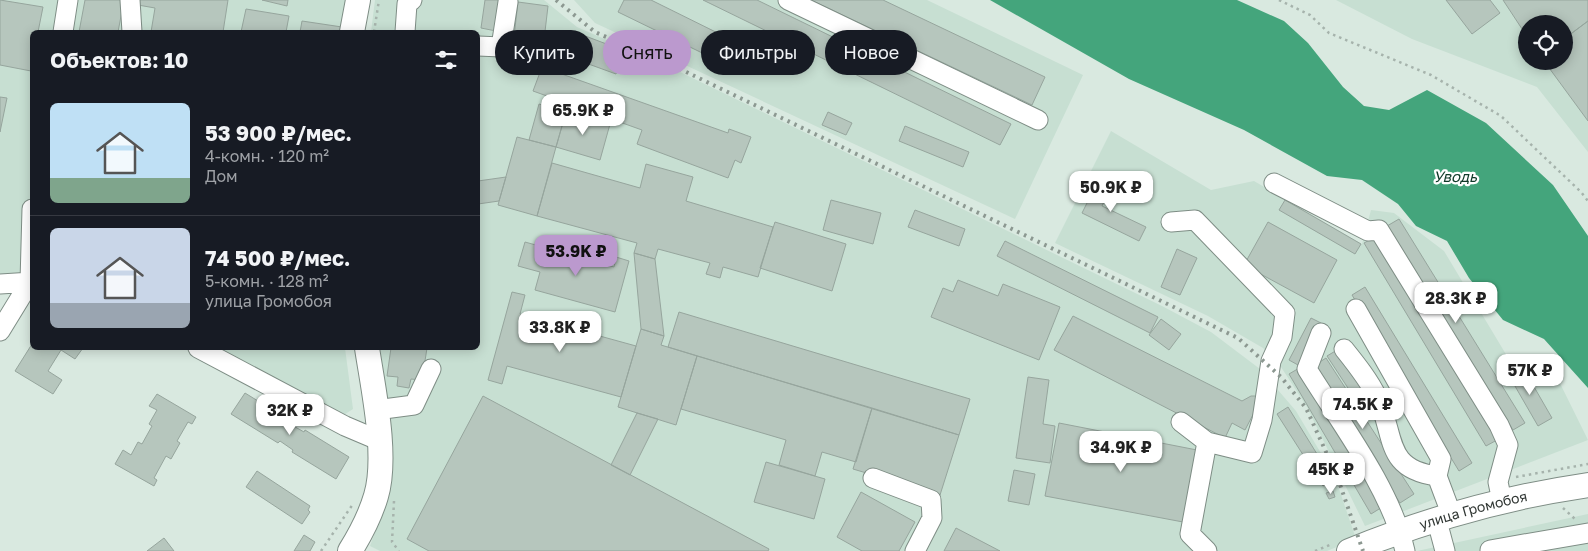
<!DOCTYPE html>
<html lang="ru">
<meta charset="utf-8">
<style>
:root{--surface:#171b24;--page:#242831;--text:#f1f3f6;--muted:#9ea1a6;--line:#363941;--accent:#bb99ce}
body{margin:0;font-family:"Golos Text",sans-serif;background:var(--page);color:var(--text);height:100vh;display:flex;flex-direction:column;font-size:19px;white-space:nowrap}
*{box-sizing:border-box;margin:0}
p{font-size:16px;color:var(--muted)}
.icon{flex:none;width:28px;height:28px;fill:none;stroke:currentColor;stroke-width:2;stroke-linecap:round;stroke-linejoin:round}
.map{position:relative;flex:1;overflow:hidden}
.sheet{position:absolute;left:30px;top:30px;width:450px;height:320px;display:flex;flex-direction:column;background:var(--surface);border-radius:8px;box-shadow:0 2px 12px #0003}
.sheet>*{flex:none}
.hud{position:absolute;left:495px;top:30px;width:475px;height:45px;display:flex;gap:10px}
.tools{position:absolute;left:1518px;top:15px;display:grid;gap:10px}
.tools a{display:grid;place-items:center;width:55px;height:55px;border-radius:50%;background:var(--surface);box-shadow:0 2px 12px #0003;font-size:25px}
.price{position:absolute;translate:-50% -42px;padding:0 11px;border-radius:10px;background:#fff;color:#222;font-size:16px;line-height:32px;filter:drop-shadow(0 1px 2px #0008)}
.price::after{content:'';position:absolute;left:50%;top:30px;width:15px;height:11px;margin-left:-8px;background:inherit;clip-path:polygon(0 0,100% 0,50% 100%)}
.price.active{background:var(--accent);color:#111}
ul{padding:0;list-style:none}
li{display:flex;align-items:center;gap:15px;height:125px;padding:0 20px}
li+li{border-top:1px solid var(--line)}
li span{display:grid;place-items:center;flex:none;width:140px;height:100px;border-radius:8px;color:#555}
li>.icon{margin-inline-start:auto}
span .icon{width:60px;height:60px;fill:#fffc;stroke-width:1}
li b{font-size:21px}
h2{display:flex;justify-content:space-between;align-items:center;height:60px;padding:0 20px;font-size:21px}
.chip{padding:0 18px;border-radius:22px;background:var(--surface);box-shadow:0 2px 12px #0003;font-size:18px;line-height:45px}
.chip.active{background:var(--accent);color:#111}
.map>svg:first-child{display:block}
.built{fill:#c7dfd2;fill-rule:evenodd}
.water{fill:#44a57c}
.building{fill:#b6c6bd;stroke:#96a59d}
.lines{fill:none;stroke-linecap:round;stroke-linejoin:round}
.minor-casing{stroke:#7e8d85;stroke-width:21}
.major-casing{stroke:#7e8d85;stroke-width:26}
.path{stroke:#a6b3ac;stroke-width:2.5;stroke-dasharray:2.5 4;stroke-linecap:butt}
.minor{stroke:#fff;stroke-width:19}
.major{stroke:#fff;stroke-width:24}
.rail{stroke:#8c9891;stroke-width:4;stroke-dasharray:2.5 5;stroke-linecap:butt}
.labels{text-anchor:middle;stroke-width:4.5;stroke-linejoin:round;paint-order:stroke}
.street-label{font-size:14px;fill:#313734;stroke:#fff}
.water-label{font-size:15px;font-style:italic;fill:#103a29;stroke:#fff}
</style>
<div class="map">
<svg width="1588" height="551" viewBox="0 0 1588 551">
<rect width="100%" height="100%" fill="#d9e9e0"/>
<!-- built -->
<path class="built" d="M0 0H355L350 32H32V279L0 281Z
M375 0H544L577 27 678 71 1162 306 1211 332 1260 369 1296 411 1335 477 1356 539 1327 551H380L370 546 389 494 391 449 380 348H478V32H371Z
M574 0H927L1083 75 1015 219 595 23Z
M1336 0H1588V152L1537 87 1412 39ZM1526 24H1564V61H1526Z
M1111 131 1211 190 1254 181 1362 244 1371 210 1394 213 1444 251 1507 356 1550 363 1588 440 1365 526 1307 407 1281 367 1263 348 1208 316 1055 243Z
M206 348H345L353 409 339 418Z
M1588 514V551H1417Z"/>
<!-- water -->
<path class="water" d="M990 0H1237L1284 21 1308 43 1343 87 1364 106 1389 110 1427 90 1486 123 1553 185 1588 236V388L1544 339 1503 320 1469 278 1447 241 1416 226 1398 204 1362 180 1327 176 1244 130 1129 79Z"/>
<!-- building -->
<path class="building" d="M0 0 43 7 38 32H32L31 71 0 65Z
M85 0H124L118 32H79Z
M139 0H228L223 32H151L155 8 138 5Z
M262 0H288L287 6Z
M485 0H501L496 31 481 28Z
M624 0H651L742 45 731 67 618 12Z
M703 0H757L1011 124 1000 145Z
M811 0H883L1045 77 1032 105Z
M1446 0H1490L1500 13 1472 34Z
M1503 0H1588V21L1564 39V24H1526V35Z
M518 2 548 6 542 57 512 54Z
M246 9 289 16 286 32H241Z
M302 21 342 27 341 32H300Z
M1588 21V121L1544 61H1564V39Z
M580 34 625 51 616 74 572 58Z
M542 67 728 133 729 129 751 137 741 163 735 160 728 178 637 144 642 130 533 91Z
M0 97 7 98 0 132Z
M539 104 566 112 556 147 529 140Z
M566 112 610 124 600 160 556 147Z
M828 112 852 123 846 135 822 125Z
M905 126 969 152 963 167 899 141Z
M517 137 556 147 537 216 498 205Z
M552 163 640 188 646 164 693 177 686 201 773 227 758 277 723 267 720 278 706 274 710 263 658 249 655 259 634 253 637 243 537 216Z
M506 177 499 201 478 204V181Z
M1099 179 1112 185 1102 206 1146 227 1139 241 1082 213Z
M831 200 881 213 873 244 823 230Z
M1285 200 1361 244 1355 254 1279 210Z
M915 210 965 229 959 246 908 227Z
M1399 219 1525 423 1513 430 1387 226Z
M775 222 846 244 832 291 760 268Z
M1268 222 1337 260 1314 303 1244 265Z
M1375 237 1497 440 1486 446 1364 243Z
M1005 241 1158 317 1150 333 997 256Z
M525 242 614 267 616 257 629 261 615 312 535 290 540 272 518 266Z
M1177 249 1197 258 1180 295 1161 287Z
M634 253 655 259 664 336 641 329Z
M958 280 998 296 1003 284 1060 307 1039 360 931 317 943 288 953 292Z
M1365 287 1472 463 1459 471 1352 295Z
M512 292 525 295 520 314 636 346 621 397 507 366 502 384 488 380Z
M679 312 970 399 959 435 668 347Z
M1073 316 1242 401 1251 396H1255L1257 398 1258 405 1245 430 1232 423 1225 438 1054 350Z
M1311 318 1321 323 1298 365 1289 360Z
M1161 319 1181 334 1169 350 1149 335Z
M641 329 664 336 661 345 697 356 676 425 618 407Z
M32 344V348H83L75 359 61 350 48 371 62 380 53 394 15 371Z
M391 348H427L422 380 411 379 409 388 397 386 398 377 387 376Z
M1337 350 1375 408 1365 414 1327 356Z
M697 356 872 408 856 462 822 452 815 476 779 465 786 440 681 409Z
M1326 358 1414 494 1400 503 1312 367Z
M1522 366 1552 418 1538 426 1508 374Z
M1301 367 1384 506 1371 514 1289 374Z
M1028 377 1049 380 1043 424 1055 426 1050 463 1016 458Z
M245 393 292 422 290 424 304 432 305 430 349 457 336 479 292 452 293 450 280 441 278 443 231 414Z
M157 394 196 417 192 424 188 422 177 441 180 443 171 459 166 456 154 478 157 480 154 486 115 464 123 450 131 455 138 442 142 444 152 426 149 424 157 410 149 406Z
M483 396 769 549 768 551H429L407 539Z
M1288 407 1333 480 1323 486 1277 414Z
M872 408 959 435 940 495 853 469Z
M637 413 658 419 630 475 611 465Z
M1059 423 1197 450 1183 522 1045 496Z
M766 462 825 479 814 519 754 502Z
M1014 470 1035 474 1029 505 1008 501Z
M257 471 310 506 308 510 310 512 302 524 246 487Z
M1333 491 1335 497 1329 499 1326 493Z
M861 492 915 522 899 551H862L837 537Z
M956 528 1000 551H944Z
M304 535 315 542 310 551H294Z
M164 538 174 551H147Z"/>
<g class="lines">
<defs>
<path id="minor" d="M130 0 132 32
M788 0 1038 120
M63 32 68 0
M405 32 407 4 412 0
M478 46 501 47 508 2
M1274 183 1368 231 1379 230 1499 425 1508 445 1498 482 1502 501
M1171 222 1195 220 1285 313 1282 337 1271 361 1262 420 1252 453 1207 442
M30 282 32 209
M0 284 32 282
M1356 309 1441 459 1437 476 1452 516
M0 331 30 282
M1321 333 1307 369C1341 424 1391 489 1405 551
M198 348 345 426 378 440
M1344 349C1356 364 1369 380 1377 397 1396 435 1383 469 1437 476
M376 410 414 405 431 369
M1181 422 1207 442 1190 534 1207 551
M873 478 931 500 932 518 915 551
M1437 521 1445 551
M1490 550 1588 533"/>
<g id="major">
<path d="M352 32 358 0"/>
<path d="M350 551C360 535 371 513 376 496 388 456 373 388 367 348"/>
<path id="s1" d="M1349 551C1425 520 1506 497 1588 485"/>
</g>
</defs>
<!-- minor casing -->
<use href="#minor" class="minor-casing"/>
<!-- major casing -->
<use href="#major" class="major-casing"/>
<!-- path -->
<path class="path" d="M1279 0 1310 15 1329 33 1431 75 1501 116 1581 192 1588 201
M374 32 379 0
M1516 477 1588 464
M394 501 392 542 399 551
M1563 508 1575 519
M321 551 353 504
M1315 551 1332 544"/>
<!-- minor -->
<use href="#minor" class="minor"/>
<!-- major -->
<use href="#major" class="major"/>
<!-- rail -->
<path class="rail" d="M556 0 595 32 680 69 1238 338 1281 377 1306 408 1337 476 1363 551"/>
</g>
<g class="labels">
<!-- street labels -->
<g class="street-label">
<text dy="5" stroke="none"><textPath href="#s1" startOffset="131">улица Громобоя</textPath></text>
</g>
<!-- water labels -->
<g class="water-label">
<text x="1455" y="182">Уводь</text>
</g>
</g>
</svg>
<div class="tools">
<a><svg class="icon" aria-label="locate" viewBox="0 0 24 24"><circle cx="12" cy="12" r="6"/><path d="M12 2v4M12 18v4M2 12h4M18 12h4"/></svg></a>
</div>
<b class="price" style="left:583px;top:136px">65.9K ₽</b>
<b class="price" style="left:1111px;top:213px">50.9K ₽</b>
<b class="price active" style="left:576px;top:277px">53.9K ₽</b>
<b class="price" style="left:1456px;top:324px">28.3K ₽</b>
<b class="price" style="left:560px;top:353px">33.8K ₽</b>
<b class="price" style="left:1530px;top:396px">57K ₽</b>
<b class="price" style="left:1363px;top:430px">74.5K ₽</b>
<b class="price" style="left:290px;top:436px">32K ₽</b>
<b class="price" style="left:1121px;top:473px">34.9K ₽</b>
<b class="price" style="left:1331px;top:495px">45K ₽</b>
<div class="hud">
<a class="chip">Купить</a>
<a class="chip active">Снять</a>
<a class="chip">Фильтры</a>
<a class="chip">Новое</a>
</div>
<section class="sheet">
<h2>Объектов: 10<svg class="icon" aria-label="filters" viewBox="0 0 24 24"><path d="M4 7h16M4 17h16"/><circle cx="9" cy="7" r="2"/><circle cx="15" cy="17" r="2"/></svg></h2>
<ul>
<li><span style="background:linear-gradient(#bfe0f5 75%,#7fa58c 0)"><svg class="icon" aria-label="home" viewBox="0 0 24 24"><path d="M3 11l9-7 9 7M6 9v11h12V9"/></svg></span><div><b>53 900 ₽/мес.</b><p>4-комн. · 120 m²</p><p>Дом</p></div></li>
<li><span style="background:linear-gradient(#c9d6e8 75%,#9aa5b1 0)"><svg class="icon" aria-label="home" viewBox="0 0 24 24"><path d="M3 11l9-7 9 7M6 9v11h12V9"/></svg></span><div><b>74 500 ₽/мес.</b><p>5-комн. · 128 m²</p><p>улица Громобоя</p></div></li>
</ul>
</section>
</div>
